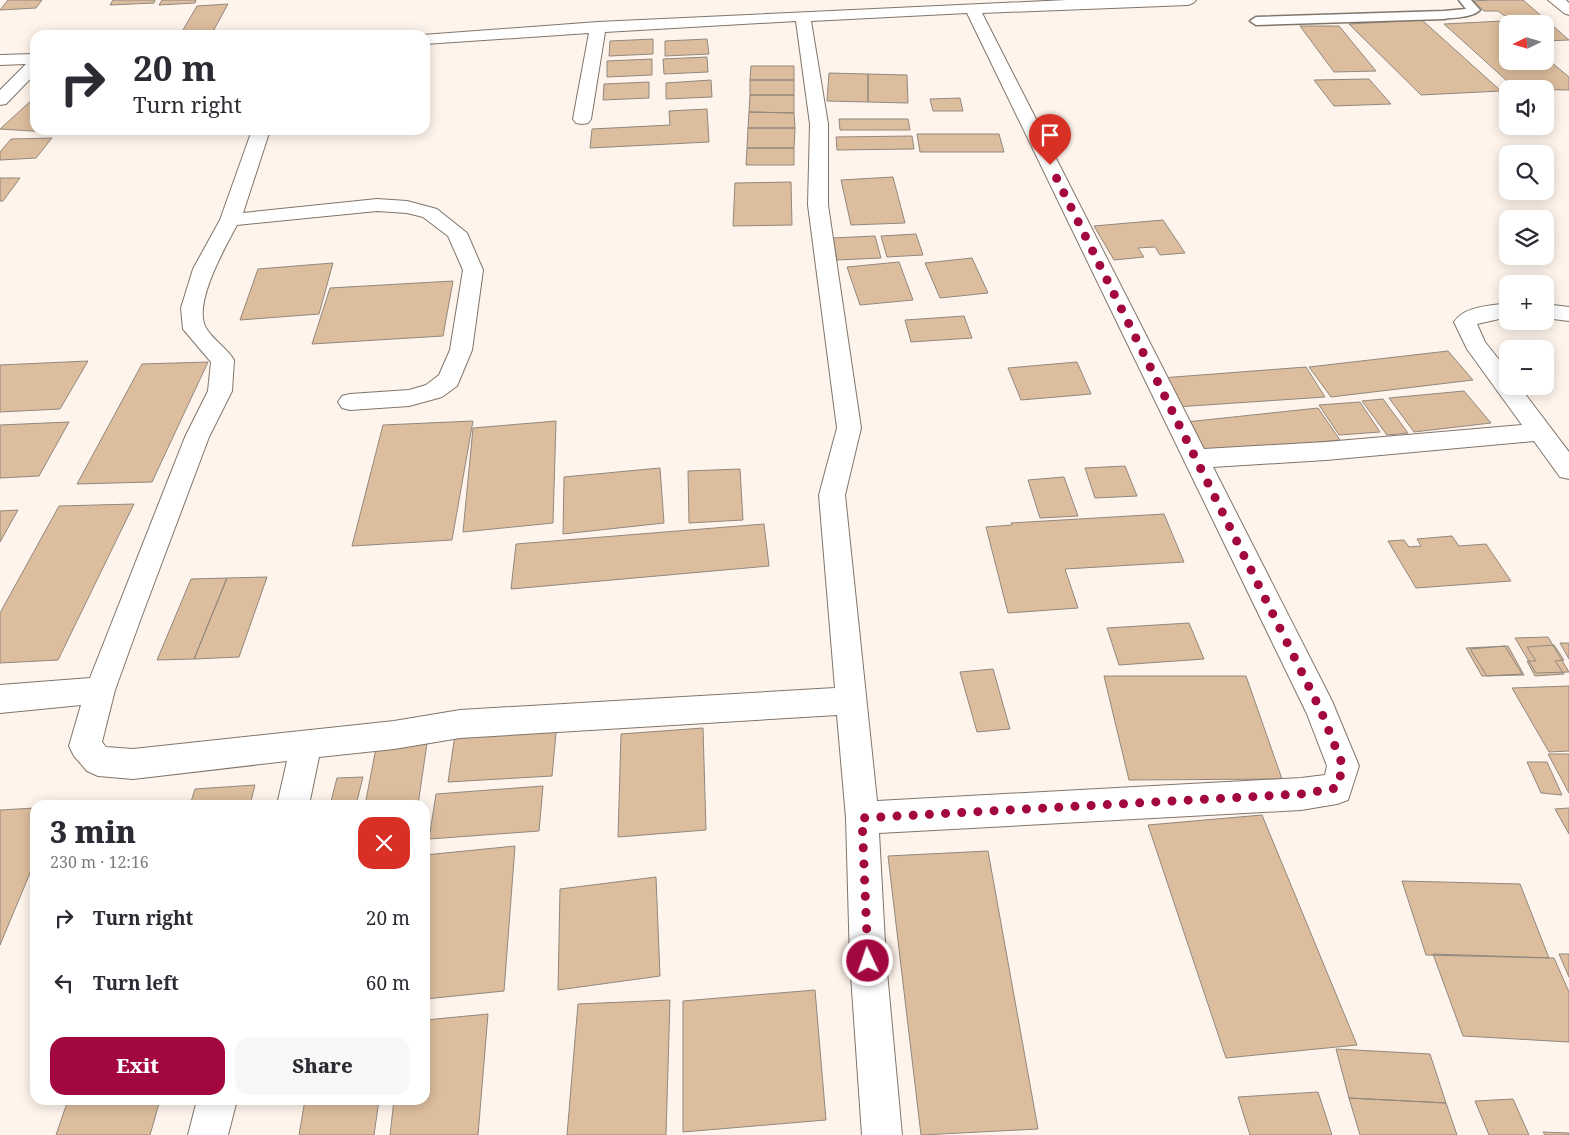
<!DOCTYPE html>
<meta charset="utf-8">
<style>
body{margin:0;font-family:"Noto Serif",serif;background:#f7f7f7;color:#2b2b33;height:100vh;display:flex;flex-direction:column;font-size:19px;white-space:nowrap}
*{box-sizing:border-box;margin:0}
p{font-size:16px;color:#7c7c81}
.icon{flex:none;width:28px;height:28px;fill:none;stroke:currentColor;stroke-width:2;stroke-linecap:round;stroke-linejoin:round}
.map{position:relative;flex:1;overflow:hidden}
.details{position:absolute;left:30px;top:800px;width:400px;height:305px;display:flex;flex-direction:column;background:#fff;border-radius:15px;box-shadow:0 2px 12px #0003}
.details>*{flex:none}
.guide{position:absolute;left:30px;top:30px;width:400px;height:105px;border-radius:15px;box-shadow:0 2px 12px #0003;background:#fff;color:#2b2b33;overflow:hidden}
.needle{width:32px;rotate:265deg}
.buttons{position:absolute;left:1499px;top:15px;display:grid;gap:10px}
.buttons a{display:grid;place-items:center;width:55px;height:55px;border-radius:10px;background:#fff;box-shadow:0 2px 12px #0003;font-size:25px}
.pin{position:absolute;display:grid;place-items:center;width:42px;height:42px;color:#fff;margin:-51px -21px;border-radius:50% 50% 50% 0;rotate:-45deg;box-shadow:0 0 5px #0007}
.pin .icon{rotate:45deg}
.me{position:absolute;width:55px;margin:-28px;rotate:357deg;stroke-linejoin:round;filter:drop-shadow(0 0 4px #0008)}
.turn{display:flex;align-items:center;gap:18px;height:105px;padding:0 20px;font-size:22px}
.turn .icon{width:65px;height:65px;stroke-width:2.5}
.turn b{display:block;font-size:35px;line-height:42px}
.round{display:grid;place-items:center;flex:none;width:52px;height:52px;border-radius:15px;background:#f7f7f7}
.summary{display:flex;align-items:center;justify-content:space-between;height:85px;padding:0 20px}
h1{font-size:30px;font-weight:800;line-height:38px}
.primary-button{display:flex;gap:10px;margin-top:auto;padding:10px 20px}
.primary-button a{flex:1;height:58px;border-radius:15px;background:#a30740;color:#fff;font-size:20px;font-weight:800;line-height:58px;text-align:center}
.primary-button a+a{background:#f7f7f7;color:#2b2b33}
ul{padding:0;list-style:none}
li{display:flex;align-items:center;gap:15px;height:65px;padding:0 20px}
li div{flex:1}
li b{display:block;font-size:19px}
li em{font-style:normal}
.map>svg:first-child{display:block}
.building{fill:#dcbd9d;stroke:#92887e}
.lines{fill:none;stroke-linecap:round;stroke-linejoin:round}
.lane-casing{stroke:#80756b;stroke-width:3}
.street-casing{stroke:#80756b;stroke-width:2}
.lane{fill:#fff;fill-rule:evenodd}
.street{fill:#fff;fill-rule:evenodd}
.route{stroke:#a30740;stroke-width:9;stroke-dasharray:0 16.2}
</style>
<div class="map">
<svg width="1569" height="1135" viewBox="0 0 1569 1135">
<rect width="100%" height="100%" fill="#fef4eb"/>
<path class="building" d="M 8,0 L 42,0 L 36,8 L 0,10 Z
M 113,0 L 155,0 L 154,3 L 110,5 Z
M 162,0 L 196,0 L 195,3 L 159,5 Z
M 1489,0 L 1523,0 L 1569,40 L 1545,41 L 1545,24 L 1525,24 L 1516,16 L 1505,16 L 1498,11 L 1484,11 L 1473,1 Z
M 228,4 L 211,35 L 180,35 L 197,6 Z
M 1422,20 L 1501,91 L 1421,95 L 1349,24 Z
M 1503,21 L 1508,25 L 1508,61 L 1545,61 L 1545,57 L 1569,77 L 1569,90 L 1516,89 L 1444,24 Z
M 1300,26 L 1339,26 L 1376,71 L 1334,72 Z
M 653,39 L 653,54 L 609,56 L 610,41 Z
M 707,39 L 709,54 L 665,56 L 665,41 Z
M 707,57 L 708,72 L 664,74 L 663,59 Z
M 652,59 L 652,75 L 607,77 L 607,61 Z
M 751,66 L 794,66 L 794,80 L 750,80 Z
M 829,73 L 868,74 L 868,102 L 827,101 Z
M 868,74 L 907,75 L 908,103 L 868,102 Z
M 1369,79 L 1391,104 L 1334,106 L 1314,80 Z
M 711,80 L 712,97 L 666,99 L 666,83 Z
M 750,80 L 794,80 L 794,95 L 750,95 Z
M 649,82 L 649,98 L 603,100 L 604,84 Z
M 750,95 L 794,95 L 794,113 L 749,112 Z
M 35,97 L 35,130 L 49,130 L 48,132 L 0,129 Z
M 960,98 L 963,111 L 933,111 L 930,99 Z
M 707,109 L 709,142 L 590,148 L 592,129 L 670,125 L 669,111 Z
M 749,112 L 794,113 L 795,128 L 748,128 Z
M 839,119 L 908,119 L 910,130 L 840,130 Z
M 748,128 L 795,128 L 794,148 L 747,148 Z
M 917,134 L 999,134 L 1004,152 L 920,152 Z
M 912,136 L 914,149 L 837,150 L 836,137 Z
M 52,138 L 36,158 L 0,160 L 0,152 L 11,139 Z
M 747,148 L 794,148 L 794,165 L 746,165 Z
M 893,177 L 905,223 L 851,225 L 841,180 Z
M 0,178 L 20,178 L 3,201 L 0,201 Z
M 791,182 L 792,225 L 733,226 L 735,183 Z
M 1163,220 L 1185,253 L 1160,255 L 1155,247 L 1138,248 L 1144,257 L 1114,260 L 1094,226 Z
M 916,234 L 923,255 L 887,257 L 881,236 Z
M 875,236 L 881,258 L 837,260 L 833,238 Z
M 972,258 L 988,293 L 940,298 L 925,263 Z
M 899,262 L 913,300 L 860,305 L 847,267 Z
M 333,263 L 319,314 L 240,320 L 258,269 Z
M 453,281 L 443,336 L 312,344 L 330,288 Z
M 964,316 L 972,338 L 911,342 L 905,320 Z
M 1448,351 L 1473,380 L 1331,397 L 1309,367 Z
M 88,361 L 60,409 L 0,412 L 0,365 Z
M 208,362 L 152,482 L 77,484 L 142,364 Z
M 1077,362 L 1091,394 L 1021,400 L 1008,368 Z
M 1306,367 L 1325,397 L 1176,407 L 1161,378 Z
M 1464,391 L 1491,423 L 1414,432 L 1389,398 Z
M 1383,399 L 1408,433 L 1387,435 L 1362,401 Z
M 1360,402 L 1380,432 L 1339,435 L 1319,405 Z
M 1318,408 L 1340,440 L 1204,454 L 1186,422 Z
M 473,421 L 452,540 L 352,546 L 383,425 Z
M 556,421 L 553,523 L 463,532 L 473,428 Z
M 69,422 L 39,476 L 0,478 L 0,425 Z
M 1125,466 L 1137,496 L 1095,498 L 1085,468 Z
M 660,468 L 664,523 L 563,534 L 564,477 Z
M 740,469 L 743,520 L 689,523 L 688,471 Z
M 1064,477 L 1078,516 L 1040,518 L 1028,480 Z
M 134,504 L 58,660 L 0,663 L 0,613 L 59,506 Z
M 18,510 L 0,542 L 0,511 Z
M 1164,514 L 1184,562 L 1065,569 L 1078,608 L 1008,613 L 986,527 L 1012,525 L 1011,523 Z
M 764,524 L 769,566 L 511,589 L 516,544 Z
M 1452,536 L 1459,546 L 1486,544 L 1511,581 L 1416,588 L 1388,541 L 1404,540 L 1409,547 L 1421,546 L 1417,539 Z
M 267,577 L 239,657 L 194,659 L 227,578 Z
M 227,578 L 194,659 L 157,660 L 191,579 Z
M 1189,623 L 1204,659 L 1119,665 L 1107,628 Z
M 1548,637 L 1569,672 L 1536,673 L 1515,638 Z
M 1560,643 L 1569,643 L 1569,659 Z
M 1554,645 L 1564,660 L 1555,661 L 1564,674 L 1535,676 L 1527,661 L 1536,661 L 1527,647 Z
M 1505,646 L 1522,674 L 1487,676 L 1470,649 Z
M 1508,646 L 1524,675 L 1482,676 L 1466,648 Z
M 993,669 L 1010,729 L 977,732 L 960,672 Z
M 1104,676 L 1246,676 L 1282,779 L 1129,780 Z
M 1569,686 L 1569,751 L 1549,752 L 1512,688 Z
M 557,722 L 552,776 L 448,782 L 456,728 Z
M 703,728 L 706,830 L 618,837 L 621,734 Z
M 427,743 L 418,805 L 365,805 L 376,748 Z
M 1548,754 L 1569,754 L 1569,793 Z
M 1527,762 L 1547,762 L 1562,795 L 1541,793 Z
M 363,777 L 356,805 L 330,805 L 337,778 Z
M 255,785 L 250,805 L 190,805 L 195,789 Z
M 543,786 L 539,831 L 429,839 L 436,794 Z
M 35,808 L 35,861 L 0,945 L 0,810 Z
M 1569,808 L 1569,834 L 1555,809 Z
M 1262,815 L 1357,1045 L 1226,1058 L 1148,825 Z
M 515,846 L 504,991 L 425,999 L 425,855 Z
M 988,851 L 1038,1129 L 921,1135 L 888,856 Z
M 656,877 L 660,976 L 558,990 L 560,889 Z
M 1402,881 L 1520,884 L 1549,958 L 1426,955 Z
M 1433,954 L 1554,958 L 1569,992 L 1569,1042 L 1463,1036 Z
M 1559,954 L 1569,954 L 1569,977 Z
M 815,990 L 826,1120 L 683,1132 L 683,1001 Z
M 670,1000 L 666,1135 L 567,1135 L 578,1004 Z
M 488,1014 L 478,1135 L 390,1135 L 394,1100 L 425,1100 L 425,1020 Z
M 1336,1049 L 1430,1054 L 1446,1103 L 1349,1098 Z
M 1318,1092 L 1332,1135 L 1250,1135 L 1238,1097 Z
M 1349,1098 L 1446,1103 L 1457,1135 L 1360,1135 Z
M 1513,1099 L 1529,1135 L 1489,1135 L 1475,1101 Z
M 68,1100 L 160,1100 L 150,1135 L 56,1135 Z
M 305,1100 L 379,1100 L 374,1135 L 299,1135 Z
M 1543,1132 L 1569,1133 L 1569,1135 L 1545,1135 Z"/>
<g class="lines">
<g class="lane-casing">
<path id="lane" d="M 1459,0 L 1471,0 L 1480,10 C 1472,18 1455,17 1444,19 L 1256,25 L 1250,21 L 1256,17 L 1444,11 L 1466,9 Z"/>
</g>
<g class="street-casing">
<path id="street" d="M 1067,0 L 1196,0 L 1193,3 L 1188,5 L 982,13 L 1204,449 L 1326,442 L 1522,425 L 1467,349 L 1454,322 C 1464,306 1490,306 1508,303 L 1508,317 L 1477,324 L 1485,342 L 1508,371 L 1508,386 L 1519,386 L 1569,452 L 1569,479 L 1560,477 L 1534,441 L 1326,460 L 1213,467 L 1332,701 L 1359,766 L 1348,800 L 1337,804 L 1301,810 L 879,833 L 886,961 L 902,1135 L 862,1135 L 850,961 L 846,818 L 837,715 L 460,738 L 394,749 L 319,757 L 309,805 L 277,805 L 287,761 L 133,779 L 98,776 L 87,771 L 74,756 L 69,746 L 81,705 L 0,713 L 0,685 L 90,678 L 185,437 L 208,391 L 211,362 L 183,329 L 181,308 L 193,269 L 220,220 L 252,130 L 270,130 L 243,213 L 377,199 L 407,201 L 437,209 L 467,233 L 483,270 L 472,350 L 457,386 L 442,397 L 409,406 L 350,410 L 342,408 L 338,402 L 342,396 L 350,394 L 409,390 L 426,385 L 439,375 L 450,350 L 463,270 L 448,236 L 423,217 L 407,213 L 377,211 L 237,225 C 226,246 192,304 206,328 C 213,340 227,348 234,360 L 232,391 L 209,437 L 141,618 L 115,690 L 102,742 L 106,747 L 133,749 L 394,721 L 460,710 L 835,688 L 819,495 L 837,428 L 808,205 L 810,124 L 796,21 L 605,32 L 591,119 L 588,123 L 582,124 L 576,123 L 573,119 L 589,33 L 425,44 L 425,35 L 422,35 L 598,22 ZM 967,13 L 1307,714 L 1327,766 L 1325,775 L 1301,778 L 877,801 L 845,495 L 861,428 L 828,205 L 828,124 L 811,21 Z
M 1548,0 L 1566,0 L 1569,3 L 1569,15 L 1564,13 Z
M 35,54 L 35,74 L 6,104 L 0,105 L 0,90 L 26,64 L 0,65 L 0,55 Z
M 1545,304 L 1569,307 L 1569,321 L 1545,318 Z
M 197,1100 L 237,1100 L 228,1135 L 188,1135 Z"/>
</g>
<use href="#lane" class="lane"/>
<use href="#street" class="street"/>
</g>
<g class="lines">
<path class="route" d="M 868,961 L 862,818 L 1301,794 L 1337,788 L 1343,766 L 1321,711 L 1050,165"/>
</g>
</svg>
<div class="buttons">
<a><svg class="needle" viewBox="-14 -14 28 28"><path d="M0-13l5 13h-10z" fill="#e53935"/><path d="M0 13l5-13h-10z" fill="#7c7c81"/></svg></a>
<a><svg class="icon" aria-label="sound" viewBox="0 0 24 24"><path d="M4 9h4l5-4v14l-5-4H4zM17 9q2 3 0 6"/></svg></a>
<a><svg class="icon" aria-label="search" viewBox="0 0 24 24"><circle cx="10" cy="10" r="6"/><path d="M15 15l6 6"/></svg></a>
<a><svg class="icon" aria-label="layers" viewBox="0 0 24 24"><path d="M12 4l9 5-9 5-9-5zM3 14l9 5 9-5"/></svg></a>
<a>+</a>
<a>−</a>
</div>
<div class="pin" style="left:1050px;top:165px;background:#d93025"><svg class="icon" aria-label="arrive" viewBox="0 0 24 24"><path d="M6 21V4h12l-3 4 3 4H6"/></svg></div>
<svg class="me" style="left:868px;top:961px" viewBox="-20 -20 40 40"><circle r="17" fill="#a30740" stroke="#fff" stroke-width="3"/><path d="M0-11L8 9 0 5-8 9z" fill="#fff"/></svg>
<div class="guide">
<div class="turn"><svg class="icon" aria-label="right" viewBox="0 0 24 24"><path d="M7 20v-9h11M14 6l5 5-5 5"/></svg><div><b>20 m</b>Turn right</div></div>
</div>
<section class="details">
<div class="summary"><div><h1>3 min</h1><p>230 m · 12:16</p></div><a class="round" style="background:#d93025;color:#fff"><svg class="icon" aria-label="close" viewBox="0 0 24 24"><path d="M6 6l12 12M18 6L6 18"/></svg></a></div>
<ul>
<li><svg class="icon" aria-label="right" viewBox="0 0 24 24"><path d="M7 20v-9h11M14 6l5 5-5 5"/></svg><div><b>Turn right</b></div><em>20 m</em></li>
<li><svg class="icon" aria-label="left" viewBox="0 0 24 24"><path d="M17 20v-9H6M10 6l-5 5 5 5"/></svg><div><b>Turn left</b></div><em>60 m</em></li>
</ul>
<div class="primary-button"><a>Exit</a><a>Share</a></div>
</section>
</div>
